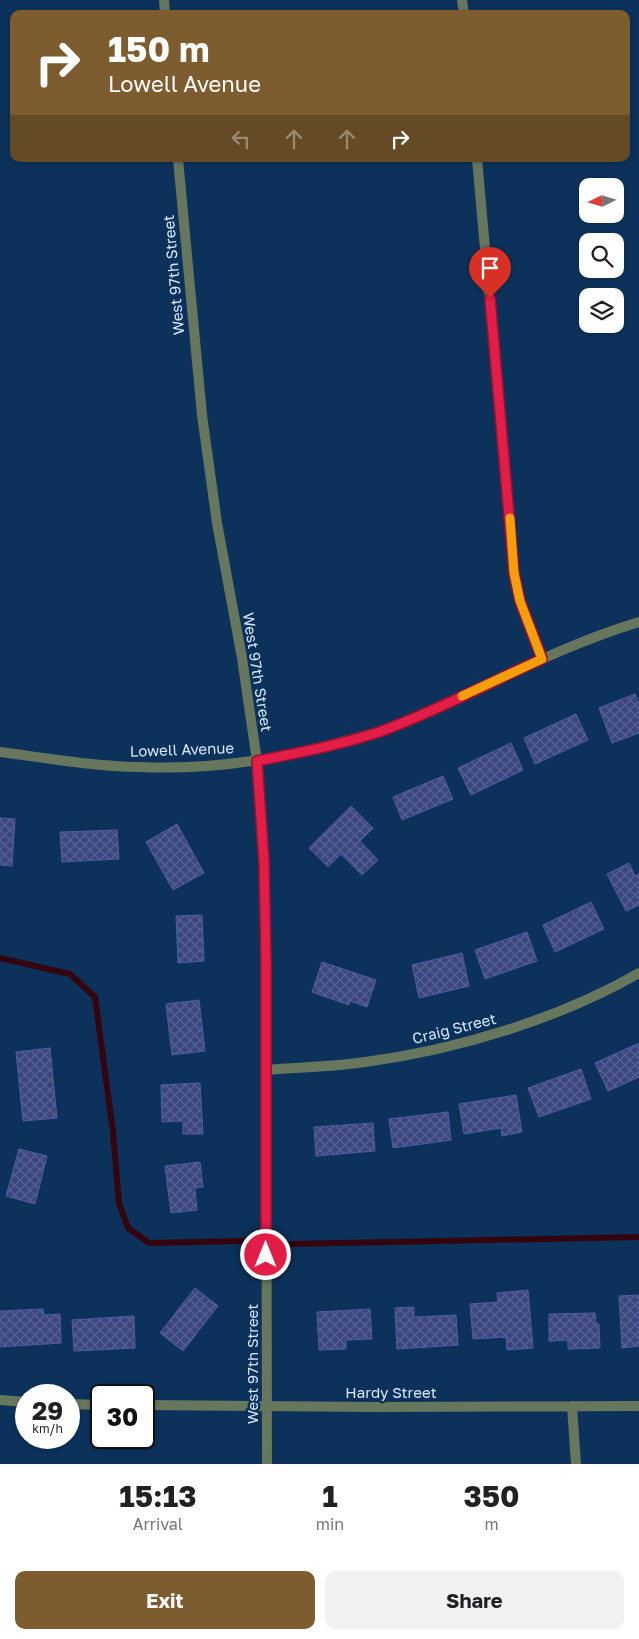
<!DOCTYPE html>
<style>
body{margin:0;font-family:"Golos Text",sans-serif;background:#f2f2f2;color:#202124;height:100vh;display:flex;flex-direction:column;font-size:19px;white-space:nowrap}
*{box-sizing:border-box;margin:0}
p{font-size:16px;color:#757577}
.icon{flex:none;width:28px;height:28px;fill:none;stroke:currentColor;stroke-width:2;stroke-linecap:round;stroke-linejoin:round}
.map{position:relative;height:1464px;overflow:hidden}
.panel{display:flex;flex-direction:column;background:#fff;flex:1}
.panel>*{flex:none}
.top-card{position:absolute;left:10px;top:10px;width:620px;height:152px;border-radius:10px;box-shadow:0 1px 4px #0004;background:#7d5d2f;color:#fff;overflow:hidden}
.needle{width:32px;rotate:265deg}
.buttons{position:absolute;left:579px;top:178px;display:grid;gap:10px}
.buttons a{display:grid;place-items:center;width:45px;height:45px;border-radius:10px;background:#fff;box-shadow:0 1px 4px #0004;font-size:25px}
.speed{position:absolute;left:15px;top:1384px;display:flex;gap:10px;font-size:25px;font-weight:700;text-align:center}
.speed>*{display:grid;place-content:center;width:65px;height:65px;border-radius:50%;background:#fff;box-shadow:0 1px 4px #0004;line-height:1}
.speed small{font-size:12px;font-weight:400}
.speed .limit{border:2px solid #111;border-radius:8px;background:#fff;color:#111}
.pin{position:absolute;display:grid;place-items:center;width:42px;height:42px;color:#fff;margin:-51px -21px;border-radius:50% 50% 50% 0;rotate:-45deg;box-shadow:0 0 5px #0007}
.pin .icon{rotate:45deg}
.me{position:absolute;width:55px;margin:-28px;rotate:0deg;stroke-linejoin:round;filter:drop-shadow(0 0 4px #0008)}
.turn{display:flex;align-items:center;gap:18px;height:105px;padding:0 15px;font-size:22px}
.turn .icon{width:65px;height:65px;stroke-width:2.5}
.turn b{display:block;font-size:35px;line-height:42px}
.lanes{display:flex;align-items:center;height:48px;padding:0 15px;background:#0003;justify-content:center;gap:25px;direction:ltr}
.lanes .off{opacity:.35}
.eta{display:flex;justify-content:space-evenly;align-items:center;height:85px;text-align:center}
.eta b{font-size:30px;font-weight:700;line-height:35px}
.primary-button{display:flex;gap:10px;margin-top:auto;padding:10px 15px}
.primary-button a{flex:1;height:58px;border-radius:10px;background:#7d5d2f;color:#fff;font-size:20px;font-weight:700;line-height:58px;text-align:center}
.primary-button a+a{background:#f2f2f2;color:#202124}
.map>svg:first-child{display:block}
.lines{fill:none;stroke-linecap:round;stroke-linejoin:round}
.stream{stroke:#34040f;stroke-width:6}
.building{fill:url(#building-cross-hatch);stroke:#505d9e}
.minor{stroke:#67775d;stroke-width:10}
.tertiary{stroke:#67775d;stroke-width:10}
.route-casing{stroke:#92132f;stroke-width:12}
.route{stroke:#e11d48;stroke-width:9}
.slow{stroke:#f59e0b;stroke-width:9}
.labels{text-anchor:middle;dominant-baseline:central;stroke-width:5;stroke-linejoin:round;paint-order:stroke}
.street-label{font-size:15px;fill:#d6e6f9;stroke:#0c325b}
</style>
<div class="map">
<svg width="639" height="1464" viewBox="0 0 639 1464">
<defs>
<pattern id="building-cross-hatch" width="8" height="8" patternUnits="userSpaceOnUse" patternTransform="scale(1.25)"><rect width="8" height="8" fill="#3b467e"/><path d="M0 0l8 8M0 8l8-8" fill="none" stroke="#576191"/></pattern>
</defs>
<rect width="100%" height="100%" fill="#0c325b"/>
<g class="lines">
<path class="stream" d="M 0,958 L 70,974 L 95,997 L 113,1132 L 119,1203 L 128,1228 L 149,1243 L 243,1241
M 292,1244 L 639,1237"/>
</g>
<path class="building" d="M 635,694 L 639,704 L 639,733 L 612,743 L 599,708 Z
M 576,714 L 588,740 L 535,764 L 524,738 Z
M 511,743 L 523,770 L 471,795 L 458,768 Z
M 443,776 L 453,799 L 402,820 L 393,797 Z
M 351,806 L 373,828 L 360,841 L 378,860 L 362,875 L 341,854 L 328,867 L 309,848 Z
M 0,818 L 15,819 L 12,866 L 0,865 Z
M 177,824 L 204,873 L 173,890 L 146,842 Z
M 117,830 L 119,859 L 62,862 L 60,832 Z
M 629,863 L 635,876 L 639,874 L 639,905 L 626,911 L 607,874 Z
M 591,902 L 604,929 L 555,952 L 543,925 Z
M 202,915 L 204,961 L 178,963 L 176,916 Z
M 527,932 L 537,961 L 485,979 L 475,950 Z
M 462,953 L 469,986 L 419,998 L 412,965 Z
M 322,962 L 376,980 L 367,1007 L 350,1001 L 349,1005 L 312,992 Z
M 199,1000 L 205,1051 L 172,1055 L 166,1004 Z
M 639,1043 L 639,1077 L 608,1091 L 595,1063 Z
M 50,1048 L 57,1118 L 23,1121 L 16,1052 Z
M 581,1069 L 591,1099 L 539,1117 L 528,1088 Z
M 200,1083 L 203,1134 L 183,1134 L 183,1121 L 162,1122 L 161,1085 Z
M 516,1095 L 522,1132 L 502,1136 L 501,1128 L 464,1134 L 459,1104 Z
M 448,1112 L 451,1140 L 393,1148 L 389,1119 Z
M 373,1123 L 375,1151 L 316,1156 L 314,1127 Z
M 19,1149 L 47,1156 L 35,1204 L 6,1196 Z
M 200,1162 L 203,1187 L 195,1188 L 197,1210 L 171,1213 L 165,1166 Z
M 195,1288 L 218,1306 L 183,1351 L 160,1333 Z
M 528,1290 L 533,1348 L 507,1350 L 506,1337 L 473,1339 L 470,1304 L 498,1302 L 497,1293 Z
M 639,1295 L 639,1346 L 622,1348 L 619,1296 Z
M 414,1307 L 414,1317 L 456,1315 L 458,1345 L 397,1349 L 395,1308 Z
M 43,1309 L 44,1315 L 60,1314 L 61,1343 L 0,1347 L 0,1311 Z
M 370,1309 L 372,1339 L 346,1340 L 346,1349 L 319,1350 L 317,1312 Z
M 595,1313 L 596,1324 L 599,1324 L 600,1348 L 568,1349 L 568,1340 L 549,1341 L 549,1314 Z
M 134,1316 L 135,1348 L 74,1351 L 72,1320 Z"/>
<g class="lines">
<path class="minor" d="M 164,0 L 165,14
M 462,0 L 464,14
M 178,159 L 202,415 L 217,523 L 242,658 L 257,761 L 264,861 L 266,962 L 267,1464
M 477,159 L 514,573 L 520,601 L 542,659
M 266,1070 C 299,1067 332,1067 365,1062 C 456,1050 559,1019 639,973
M 0,1400 L 26,1402
M 69,1404 L 101,1405
M 144,1405 L 376,1407 L 639,1406
M 572,1406 L 576,1464"/>
<path class="tertiary" d="M 0,752 C 46,758 92,766 139,767 C 207,770 276,760 341,742 C 354,738 368,735 381,731 C 468,698 549,649 639,622"/>
</g>
<g class="lines">
<g class="route-casing">
<path id="route" d="M 266,1255 L 266,962 L 264,861 L 257,761 C 298,753 339,745 379,732 C 435,712 488,683 542,659 L 520,601 L 514,573 L 490,298"/>
</g>
<use href="#route" class="route"/>
<path class="slow" d="M 462,696 L 542,659 L 520,601 L 514,573 L 510,518"/>
</g>
<g class="labels">
<g class="street-label">
<text transform="translate(173 275) rotate(-95)">West 97th Street</text>
<text transform="translate(258 672) rotate(81)">West 97th Street</text>
<text transform="translate(182 749) rotate(-2)">Lowell Avenue</text>
<text transform="translate(454 1028) rotate(-14)">Craig Street</text>
<text transform="translate(252 1364) rotate(-90)">West 97th Street</text>
<text x="391" y="1392">Hardy Street</text>
</g>
</g>
</svg>
<div class="buttons">
<a><svg class="needle" viewBox="-14 -14 28 28"><path d="M0-13l5 13h-10z" fill="#e53935"/><path d="M0 13l5-13h-10z" fill="#757577"/></svg></a>
<a><svg class="icon" aria-label="search" viewBox="0 0 24 24"><circle cx="10" cy="10" r="6"/><path d="M15 15l6 6"/></svg></a>
<a><svg class="icon" aria-label="layers" viewBox="0 0 24 24"><path d="M12 4l9 5-9 5-9-5zM3 14l9 5 9-5"/></svg></a>
</div>
<div class="speed"><div>29<small>km/h</small></div><div class="limit">30</div></div>
<div class="pin" style="left:490px;top:298px;background:#d93025"><svg class="icon" aria-label="arrive" viewBox="0 0 24 24"><path d="M6 21V4h12l-3 4 3 4H6"/></svg></div>
<svg class="me" style="left:266px;top:1255px" viewBox="-20 -20 40 40"><circle r="17" fill="#e11d48" stroke="#fff" stroke-width="3"/><path d="M0-11L8 9 0 5-8 9z" fill="#fff"/></svg>
<div class="top-card">
<div class="turn"><svg class="icon" aria-label="right" viewBox="0 0 24 24"><path d="M7 20v-9h11M14 6l5 5-5 5"/></svg><div><b>150 m</b>Lowell Avenue</div></div>
<div class="lanes"><svg class="icon off" aria-label="left" viewBox="0 0 24 24"><path d="M17 20v-9H6M10 6l-5 5 5 5"/></svg><svg class="icon off" aria-label="ahead" viewBox="0 0 24 24"><path d="M12 20V5M6 11l6-6 6 6"/></svg><svg class="icon off" aria-label="ahead" viewBox="0 0 24 24"><path d="M12 20V5M6 11l6-6 6 6"/></svg><svg class="icon" aria-label="right" viewBox="0 0 24 24"><path d="M7 20v-9h11M14 6l5 5-5 5"/></svg></div>
</div>
</div>
<section class="panel">
<div class="eta">
<div><b>15:13</b><p>Arrival</p></div>
<div><b>1</b><p>min</p></div>
<div><b>350</b><p>m</p></div>
</div>
<div class="primary-button"><a>Exit</a><a>Share</a></div>
</section>
